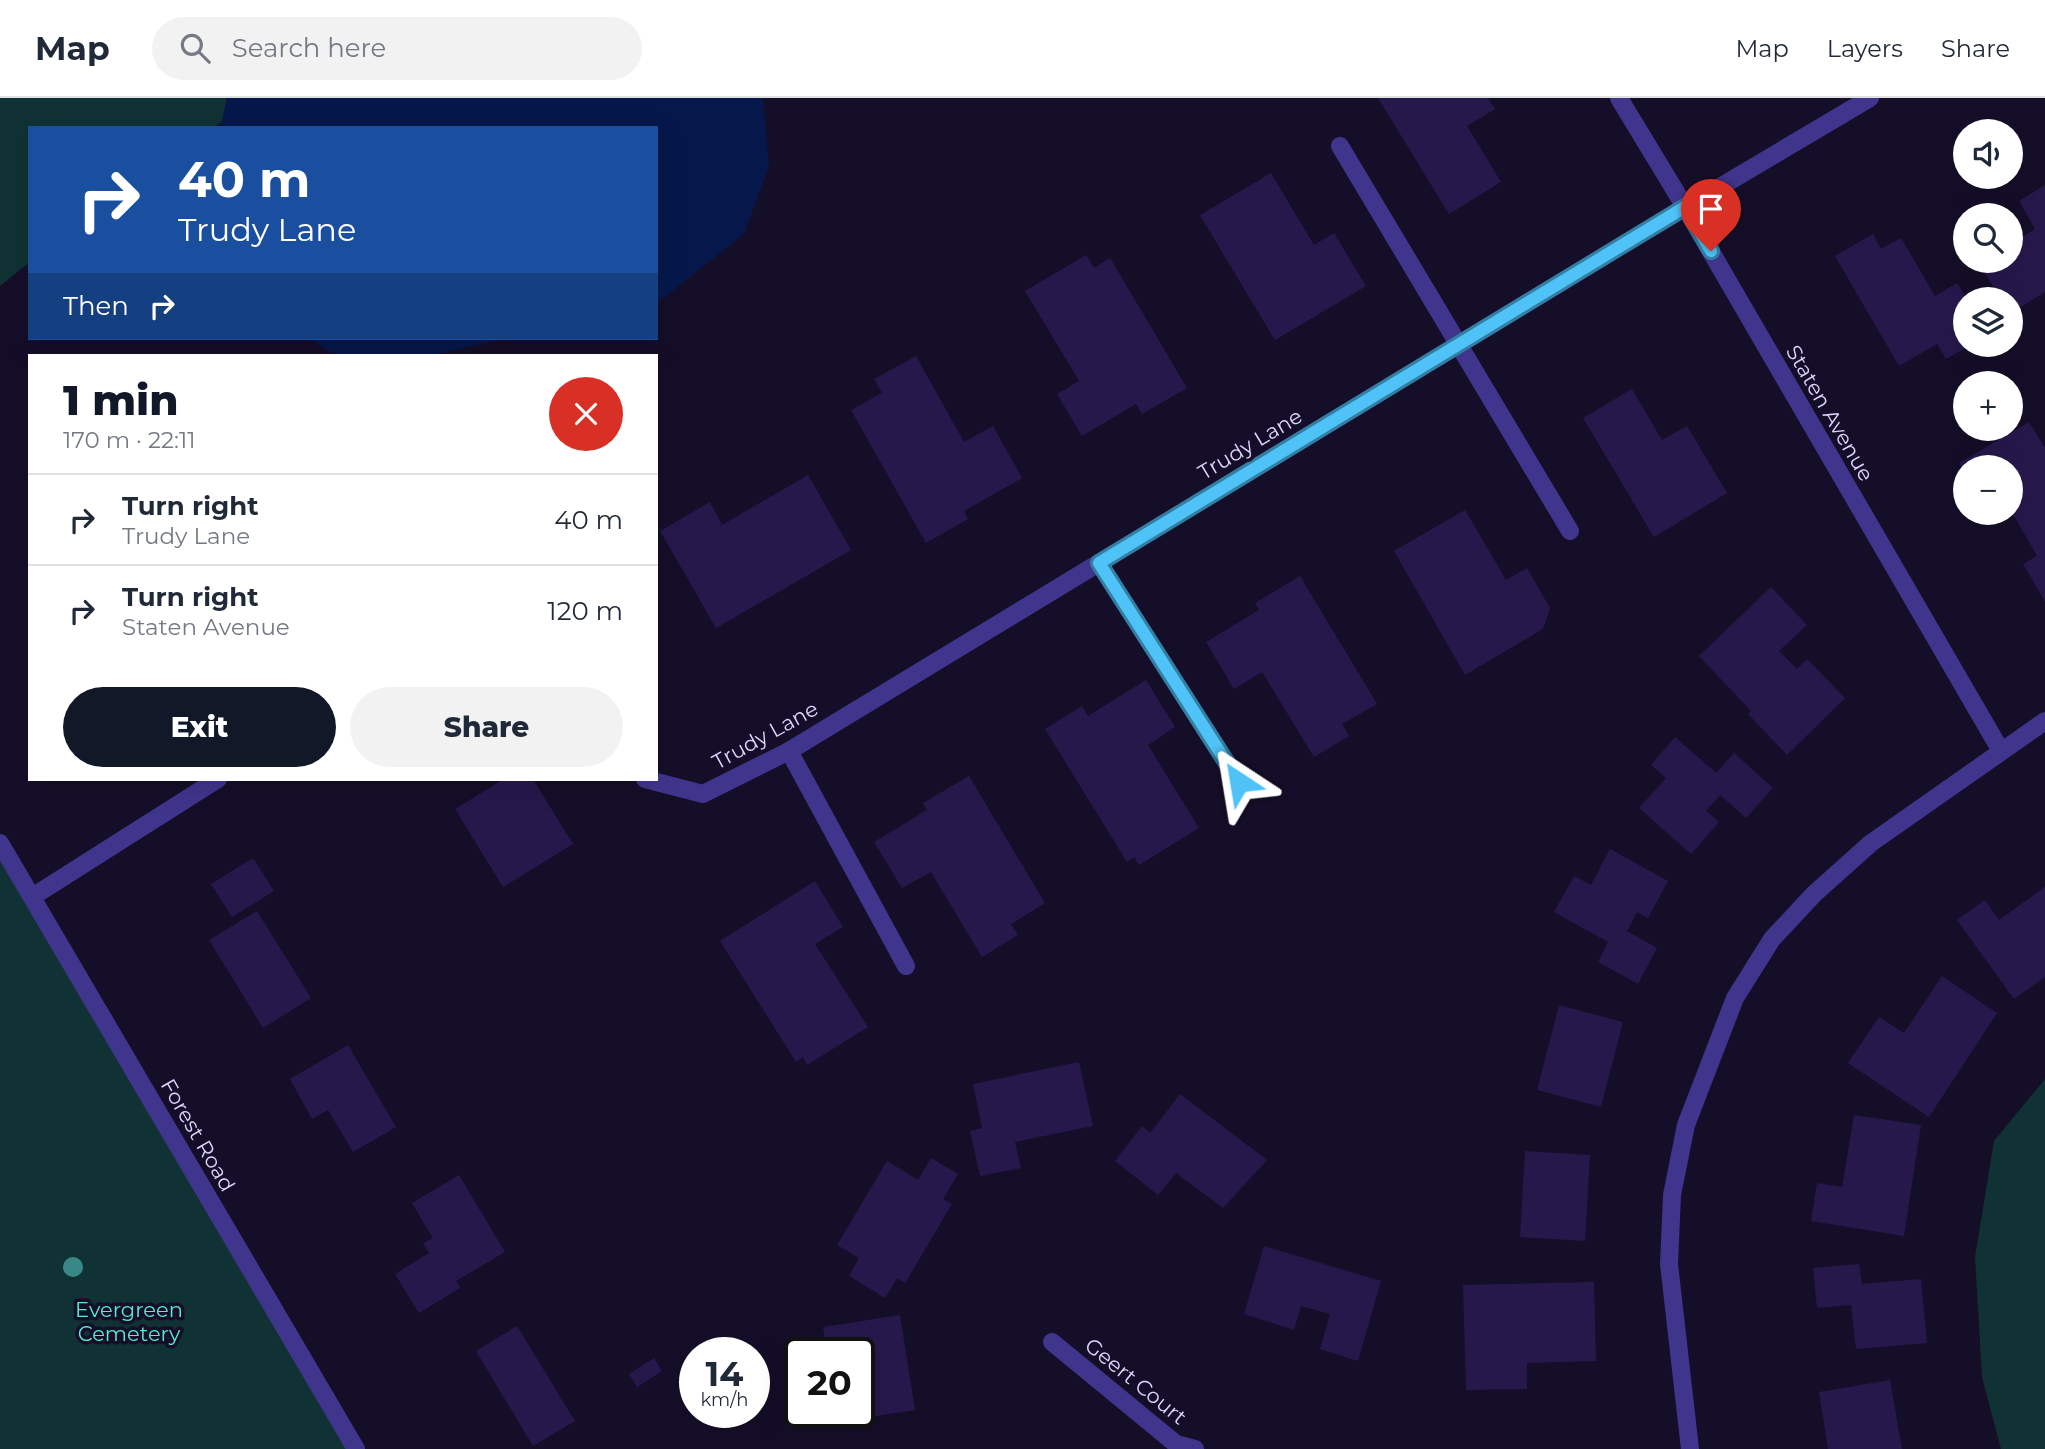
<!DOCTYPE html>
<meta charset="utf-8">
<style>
body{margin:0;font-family:Montserrat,sans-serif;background:#f2f2f3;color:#1f2937;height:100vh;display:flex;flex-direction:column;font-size:26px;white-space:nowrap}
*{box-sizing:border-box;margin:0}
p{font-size:23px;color:#747a83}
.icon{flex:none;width:38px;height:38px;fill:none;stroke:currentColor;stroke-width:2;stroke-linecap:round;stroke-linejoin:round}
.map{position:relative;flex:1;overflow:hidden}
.panel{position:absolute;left:28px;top:256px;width:630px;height:427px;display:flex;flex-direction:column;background:#fff;border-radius:0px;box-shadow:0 7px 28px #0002}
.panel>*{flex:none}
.top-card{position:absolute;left:28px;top:28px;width:630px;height:214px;border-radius:0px;box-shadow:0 7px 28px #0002;background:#1a4fa0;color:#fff;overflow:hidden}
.buttons{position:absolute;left:1953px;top:21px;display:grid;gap:14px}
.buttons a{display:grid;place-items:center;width:70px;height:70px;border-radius:50%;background:#fff;box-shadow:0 7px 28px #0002;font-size:35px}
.speed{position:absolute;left:679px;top:1239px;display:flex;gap:14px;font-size:35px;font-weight:700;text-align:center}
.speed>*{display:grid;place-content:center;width:91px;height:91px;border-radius:50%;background:#fff;box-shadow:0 7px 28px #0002;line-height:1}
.speed small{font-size:18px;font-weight:400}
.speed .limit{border:4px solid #111;border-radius:10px;background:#fff;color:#111}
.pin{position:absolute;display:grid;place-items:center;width:60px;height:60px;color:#fff;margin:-72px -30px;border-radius:50% 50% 50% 0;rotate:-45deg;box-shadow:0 0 7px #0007}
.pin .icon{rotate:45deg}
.me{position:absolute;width:77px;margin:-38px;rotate:327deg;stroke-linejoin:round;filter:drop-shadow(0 0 5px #0008)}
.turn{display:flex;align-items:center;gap:24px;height:147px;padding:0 35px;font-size:32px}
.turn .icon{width:91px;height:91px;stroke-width:2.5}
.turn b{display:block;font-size:49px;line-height:60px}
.then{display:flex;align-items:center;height:66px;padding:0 35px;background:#0003;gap:14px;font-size:26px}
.round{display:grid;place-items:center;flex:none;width:74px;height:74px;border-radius:37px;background:#f2f2f3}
.overview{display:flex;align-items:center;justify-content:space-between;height:119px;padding:0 35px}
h1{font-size:42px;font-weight:800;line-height:52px;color:#111827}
.primary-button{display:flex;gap:14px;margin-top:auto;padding:14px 35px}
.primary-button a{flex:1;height:80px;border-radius:42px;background:#111827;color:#fff;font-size:28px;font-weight:800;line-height:80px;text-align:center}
.primary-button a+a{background:#f2f2f3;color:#1f2937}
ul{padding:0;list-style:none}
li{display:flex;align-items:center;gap:21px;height:91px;padding:0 35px;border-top:2px solid #e0e1e3}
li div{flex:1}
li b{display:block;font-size:26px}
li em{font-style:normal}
header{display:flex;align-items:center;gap:42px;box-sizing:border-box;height:98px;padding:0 35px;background:#fff;border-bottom:2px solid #e0e1e3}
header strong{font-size:33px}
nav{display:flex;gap:38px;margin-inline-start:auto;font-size:24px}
.search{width:490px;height:63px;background:#f2f2f3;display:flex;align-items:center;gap:18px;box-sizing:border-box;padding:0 24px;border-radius:38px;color:#747a83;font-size:26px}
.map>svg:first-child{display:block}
.green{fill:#103234}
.water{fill:#06184b}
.building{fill:#27184c}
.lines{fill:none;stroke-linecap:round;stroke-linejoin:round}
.service{stroke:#40358c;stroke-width:18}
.minor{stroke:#40358c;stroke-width:18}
.tertiary{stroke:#40358c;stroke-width:18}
.tree{fill:#398786}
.route-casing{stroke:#337fa1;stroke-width:18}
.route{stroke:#4fc3f7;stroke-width:12}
.labels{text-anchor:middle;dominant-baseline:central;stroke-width:7;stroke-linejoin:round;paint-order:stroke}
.street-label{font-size:21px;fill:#dfd6ff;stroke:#150e29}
.park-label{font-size:21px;fill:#57ead3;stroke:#150e29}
</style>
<header>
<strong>Map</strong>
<div class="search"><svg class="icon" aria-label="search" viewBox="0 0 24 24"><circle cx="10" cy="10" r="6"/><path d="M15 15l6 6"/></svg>Search here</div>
<nav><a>Map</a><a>Layers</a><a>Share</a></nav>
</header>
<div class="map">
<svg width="2045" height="1351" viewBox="0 0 2045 1351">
<rect width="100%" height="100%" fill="#150e29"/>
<path class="green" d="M 0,0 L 227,0 L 222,24 L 213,30 L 30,30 L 30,164 L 0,188 Z
M 0,748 L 354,1351 L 0,1351 Z
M 2045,981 L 2045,1351 L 2001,1351 L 1982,1279 L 1975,1159 L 1994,1043 Z"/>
<path class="water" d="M 227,0 L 763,0 L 769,68 L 744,136 L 656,206 L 656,30 L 221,30 Z
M 308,240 L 507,240 L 434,257 L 335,257 Z"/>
<path class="building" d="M 1378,0 L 1488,0 L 1495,11 L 1467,28 L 1501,84 L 1449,116 Z
M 1271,75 L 1314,147 L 1334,135 L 1366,188 L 1275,242 L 1200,117 Z
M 2045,87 L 2045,194 L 2011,215 L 2011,201 L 2001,201 L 1977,163 L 2011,163 L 2011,128 L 2019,141 L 2035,131 L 2019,103 Z
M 1873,136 L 1881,151 L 1901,140 L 1935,198 L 1957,185 L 1967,201 L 1965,247 L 1971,247 L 1946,261 L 1937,246 L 1899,268 L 1835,158 Z
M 1086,157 L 1094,170 L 1110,160 L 1187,290 L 1142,316 L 1136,306 L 1082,338 L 1057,296 L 1079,283 L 1025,193 Z
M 916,258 L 964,344 L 993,328 L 1022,380 L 964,413 L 968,421 L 926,445 L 851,312 L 882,295 L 874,281 Z
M 1632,291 L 1662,342 L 1687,328 L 1727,395 L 1654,439 L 1583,320 Z
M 2029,324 L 2045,350 L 2045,504 L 2023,466 L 2037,458 L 2011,413 L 2011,369 L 1965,369 L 1965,376 L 1959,365 Z
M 808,377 L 851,452 L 716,530 L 660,433 L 710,404 L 722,427 Z
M 1465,412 L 1506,482 L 1527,470 L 1550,510 L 1543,531 L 1465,577 L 1394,453 Z
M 1300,478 L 1377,606 L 1342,626 L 1349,638 L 1314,659 L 1262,574 L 1234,591 L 1206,544 L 1259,512 L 1255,505 Z
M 1771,489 L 1807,527 L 1779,553 L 1797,571 L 1807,561 L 1845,600 L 1787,657 L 1748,616 L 1751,613 L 1699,558 Z
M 1146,582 L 1175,629 L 1148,647 L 1199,730 L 1139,767 L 1134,759 L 1127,764 L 1045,631 L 1082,608 L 1088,618 Z
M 1675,639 L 1716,675 L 1734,655 L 1773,690 L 1746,720 L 1720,697 L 1706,713 L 1719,724 L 1691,756 L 1639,710 L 1666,680 L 1651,667 Z
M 969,678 L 1045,805 L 1011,826 L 1018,837 L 982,859 L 931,774 L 902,790 L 874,744 L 927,712 L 923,705 Z
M 504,681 L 533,681 L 573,746 L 503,789 L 455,711 Z
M 1610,751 L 1668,783 L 1648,820 L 1637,814 L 1627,833 L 1657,850 L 1638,886 L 1598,864 L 1608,844 L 1554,814 L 1574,778 L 1591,787 Z
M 253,760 L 274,793 L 232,819 L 211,786 Z
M 815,783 L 843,829 L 815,846 L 868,929 L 807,967 L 803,959 L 796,964 L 720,843 Z
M 2045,789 L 2045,879 L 2014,901 L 1957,822 L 1985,802 L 1999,822 Z
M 257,813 L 311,900 L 263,930 L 209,842 Z
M 1942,878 L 1997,915 L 1929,1019 L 1848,965 L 1879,919 L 1904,935 Z
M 1559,907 L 1623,924 L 1601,1009 L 1537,992 Z
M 348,947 L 396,1029 L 353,1054 L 328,1012 L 312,1021 L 290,981 Z
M 1079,964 L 1093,1028 L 1015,1044 L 1021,1070 L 980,1078 L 970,1033 L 982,1030 L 973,986 Z
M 1180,996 L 1267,1062 L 1223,1110 L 1176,1075 L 1158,1097 L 1115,1063 L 1142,1028 L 1150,1035 Z
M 1854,1017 L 1921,1027 L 1904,1138 L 1811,1123 L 1817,1085 L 1842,1089 Z
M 1525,1053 L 1590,1057 L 1585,1143 L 1520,1139 Z
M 931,1060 L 958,1076 L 943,1101 L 952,1106 L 905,1185 L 897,1180 L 885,1200 L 849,1178 L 859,1160 L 837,1147 L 887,1063 L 918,1082 Z
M 459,1077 L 505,1154 L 456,1183 L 460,1190 L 419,1215 L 395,1176 L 429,1155 L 423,1145 L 433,1140 L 412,1105 Z
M 1264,1148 L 1381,1183 L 1358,1263 L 1320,1251 L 1330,1216 L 1301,1208 L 1294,1232 L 1244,1216 Z
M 1859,1166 L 1862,1186 L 1921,1181 L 1927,1245 L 1856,1251 L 1851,1207 L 1817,1210 L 1813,1170 Z
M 1594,1184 L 1596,1263 L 1527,1265 L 1527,1291 L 1466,1292 L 1463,1187 Z
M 900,1217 L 915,1312 L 838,1324 L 837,1314 L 859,1314 L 859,1255 L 827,1255 L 823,1229 Z
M 517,1228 L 575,1323 L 533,1348 L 476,1253 Z
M 654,1260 L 662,1273 L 637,1289 L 629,1276 Z
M 1890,1282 L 1902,1351 L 1828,1351 L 1819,1294 Z"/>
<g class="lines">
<path class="service" d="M 1340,48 L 1570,433
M 1099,465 L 1239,684
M 789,653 L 906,868"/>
<path class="minor" d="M 1619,0 L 1685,109 L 2001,653
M 645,681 L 703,696 L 789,653 L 1639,137 L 1870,0
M 32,799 L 218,681
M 1052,1244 L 1176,1346 L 1195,1351
M 1690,1351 L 1669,1166 L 1672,1097 L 1686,1027 L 1735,900 L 1772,841 L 1814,796 L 1871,745 L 2045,623"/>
<path class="tertiary" d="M 0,745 L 356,1351"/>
</g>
<circle class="tree" cx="73" cy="1169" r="10"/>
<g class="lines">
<g class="route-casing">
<path id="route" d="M 1239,684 L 1099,465 L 1685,109 L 1711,153"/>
</g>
<use href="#route" class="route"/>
</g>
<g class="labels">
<g class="street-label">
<text transform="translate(1830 315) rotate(60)">Staten Avenue</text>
<text transform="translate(1250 346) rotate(-31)">Trudy Lane</text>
<text transform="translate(765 637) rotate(-29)">Trudy Lane</text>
<text transform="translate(198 1037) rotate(60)">Forest Road</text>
<text transform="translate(1136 1283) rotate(39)">Geert Court</text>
</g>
<g class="park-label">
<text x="129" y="1211">Evergreen<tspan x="129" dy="24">Cemetery</tspan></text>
</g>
</g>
</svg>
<div class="buttons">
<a><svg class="icon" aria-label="sound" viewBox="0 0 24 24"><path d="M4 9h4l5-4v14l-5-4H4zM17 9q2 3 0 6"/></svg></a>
<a><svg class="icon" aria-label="search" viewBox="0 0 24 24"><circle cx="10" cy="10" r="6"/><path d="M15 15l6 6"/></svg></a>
<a><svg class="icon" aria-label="layers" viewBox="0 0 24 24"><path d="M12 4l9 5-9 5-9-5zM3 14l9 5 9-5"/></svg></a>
<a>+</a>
<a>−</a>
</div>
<div class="speed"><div>14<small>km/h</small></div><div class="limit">20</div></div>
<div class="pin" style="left:1711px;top:153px;background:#d93025"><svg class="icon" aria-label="arrive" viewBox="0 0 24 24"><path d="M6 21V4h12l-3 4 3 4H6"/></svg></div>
<svg class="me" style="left:1239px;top:684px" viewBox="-20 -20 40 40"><path d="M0-17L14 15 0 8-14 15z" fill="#4fc3f7" stroke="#fff" stroke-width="4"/></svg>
<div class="top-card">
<div class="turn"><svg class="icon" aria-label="right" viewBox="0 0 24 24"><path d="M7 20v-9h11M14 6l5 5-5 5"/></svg><div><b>40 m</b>Trudy Lane</div></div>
<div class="then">Then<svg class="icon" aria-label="right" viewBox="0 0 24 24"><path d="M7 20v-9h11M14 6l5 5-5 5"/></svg></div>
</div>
<section class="panel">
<div class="overview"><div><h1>1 min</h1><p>170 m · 22:11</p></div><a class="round" style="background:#d93025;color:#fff"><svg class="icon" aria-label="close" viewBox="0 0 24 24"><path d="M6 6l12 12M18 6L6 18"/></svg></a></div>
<ul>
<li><svg class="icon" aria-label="right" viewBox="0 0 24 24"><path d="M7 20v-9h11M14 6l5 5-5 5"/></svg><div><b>Turn right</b><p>Trudy Lane</p></div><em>40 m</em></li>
<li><svg class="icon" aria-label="right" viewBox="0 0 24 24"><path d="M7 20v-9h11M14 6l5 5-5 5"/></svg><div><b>Turn right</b><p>Staten Avenue</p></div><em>120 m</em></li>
</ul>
<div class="primary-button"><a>Exit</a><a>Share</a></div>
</section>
</div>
